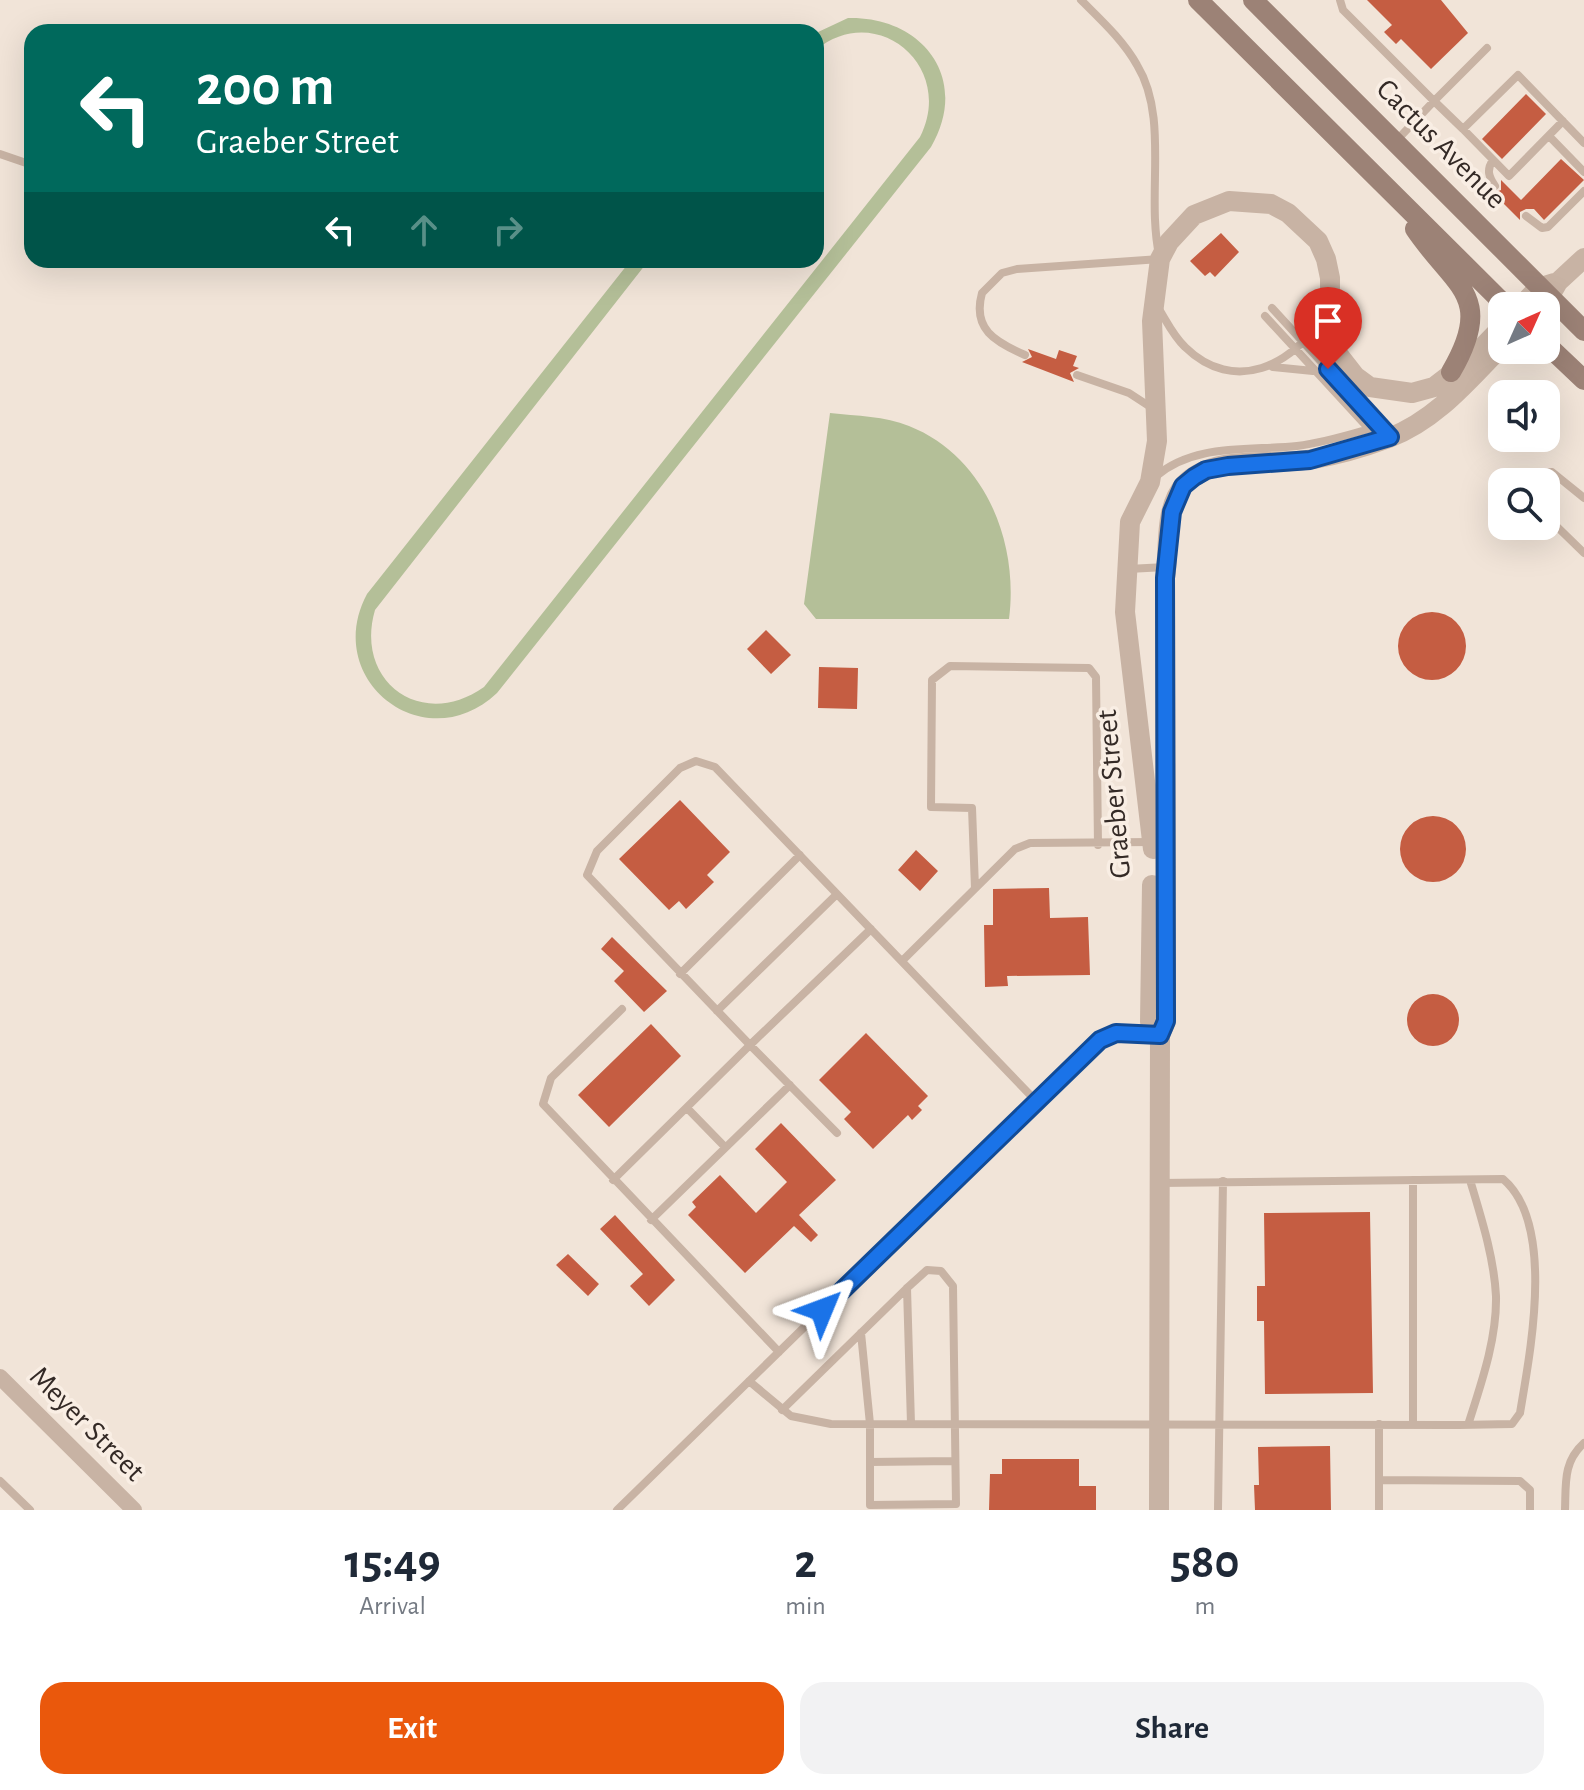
<!DOCTYPE html>
<style>
body{margin:0;font-family:"Alegreya Sans",sans-serif;background:#f2f2f3;color:#1f2937;height:100vh;display:flex;flex-direction:column;font-size:30px;white-space:nowrap}
*{box-sizing:border-box;margin:0}
p{font-size:26px;color:#747a83}
.icon{flex:none;width:44px;height:44px;fill:none;stroke:currentColor;stroke-width:2;stroke-linecap:round;stroke-linejoin:round}
.map{position:relative;height:1510px;overflow:hidden}
.panel{display:flex;flex-direction:column;background:#fff;flex:1}
.panel>*{flex:none}
.top-card{position:absolute;left:24px;top:24px;width:800px;height:244px;border-radius:24px;box-shadow:0 8px 32px #0002;background:#00695c;color:#fff;overflow:hidden}
.needle{width:52px;rotate:45deg}
.buttons{position:absolute;left:1488px;top:292px;display:grid;gap:16px}
.buttons a{display:grid;place-items:center;width:72px;height:72px;border-radius:16px;background:#fff;box-shadow:0 8px 32px #0002;font-size:40px}
.pin{position:absolute;display:grid;place-items:center;width:68px;height:68px;color:#fff;margin:-82px -34px;border-radius:50% 50% 50% 0;rotate:-45deg;box-shadow:0 0 8px #0007}
.pin .icon{rotate:45deg}
.me{position:absolute;width:88px;margin:-44px;rotate:46deg;stroke-linejoin:round;filter:drop-shadow(0 0 6px #0008)}
.turn{display:flex;align-items:center;gap:28px;height:168px;padding:0 40px;font-size:36px}
.turn .icon{width:104px;height:104px;stroke-width:2.5}
.turn b{display:block;font-size:56px;line-height:68px}
.lanes{display:flex;align-items:center;height:76px;padding:0 40px;background:#0003;justify-content:center;gap:40px;direction:ltr}
.lanes .off{opacity:.35}
.eta{display:flex;justify-content:space-evenly;align-items:center;height:136px;text-align:center}
.eta b{font-size:48px;font-weight:700;line-height:56px}
.cta{display:flex;gap:16px;margin-top:auto;padding:16px 40px}
.cta a{flex:1;height:92px;border-radius:24px;background:#ea580c;color:#fff;font-size:32px;font-weight:700;line-height:92px;text-align:center}
.cta a+a{background:#f2f2f3;color:#1f2937}
.map>svg:first-child{display:block}
.green{fill:#b4bf98}
.building{fill:#c55d42}
.lines{fill:none;stroke-linecap:round;stroke-linejoin:round}
.service{stroke:#c8b3a4;stroke-width:8}
.minor{stroke:#c8b3a4;stroke-width:16}
.tertiary{stroke:#c8b3a4;stroke-width:20}
.secondary{stroke:#9c8276;stroke-width:20}
.route-casing{stroke:#114b97;stroke-width:20}
.route{stroke:#1a73e8;stroke-width:14}
.labels{text-anchor:middle;dominant-baseline:central;stroke-width:7;stroke-linejoin:round;paint-order:stroke}
.street-label{font-size:30px;fill:#342a26;stroke:#f9eee4}
</style>
<div class="map">
<svg width="1584" height="1510" viewBox="0 0 1584 1510">
<rect width="100%" height="100%" fill="#f1e4d8"/>
<path class="green" d="M 848,18 C 922,16 971,78 931,147 L 497,693 C 425,761 321,680 367,594 L 631,260 L 649,260 L 375,610 C 354,682 422,731 484,687 L 920,137 C 956,66 876,0 816,50 L 816,33 Z
M 830,413 C 857,416 885,416 909,426 C 985,456 1019,542 1009,619 L 816,619 L 804,604 Z"/>
<path class="building" d="M 1367,0 L 1441,0 L 1468,33 L 1431,69 L 1401,39 L 1396,44 L 1384,32 L 1392,25 Z
M 1526,94 L 1546,114 L 1502,159 L 1482,139 Z
M 1561,159 L 1584,180 L 1544,220 L 1534,209 L 1526,209 L 1520,212 L 1520,220 L 1493,193 L 1501,190 L 1501,180 L 1521,200 Z
M 1221,233 L 1239,252 L 1215,277 L 1210,272 L 1205,276 L 1190,261 Z
M 1028,349 L 1056,359 L 1059,350 L 1077,356 L 1073,366 L 1079,368 L 1070,373 L 1074,382 L 1022,362 L 1032,357 Z
M1398 646a34 34 0 1 1 68 0a34 34 0 1 1-68 0Z
M 766,630 L 791,655 L 771,674 L 747,649 Z
M 819,667 L 858,668 L 857,709 L 818,708 Z
M 680,800 L 730,852 L 707,875 L 714,882 L 686,909 L 679,901 L 669,910 L 619,859 Z
M1400 849a33 33 0 1 1 66 0a33 33 0 1 1-66 0Z
M 916,850 L 938,871 L 920,891 L 898,870 Z
M 1049,888 L 1050,918 L 1088,917 L 1090,975 L 1007,976 L 1008,986 L 985,987 L 984,925 L 993,925 L 993,889 Z
M 612,937 L 667,991 L 644,1012 L 614,981 L 624,971 L 601,949 Z
M1407 1020a26 26 0 1 1 52 0a26 26 0 1 1-52 0Z
M 651,1024 L 681,1056 L 609,1127 L 578,1095 Z
M 866,1033 L 928,1096 L 918,1106 L 922,1110 L 912,1120 L 908,1115 L 873,1149 L 844,1119 L 851,1112 L 819,1080 Z
M 781,1123 L 836,1180 L 799,1215 L 818,1235 L 811,1242 L 794,1226 L 745,1273 L 688,1215 L 696,1207 L 692,1202 L 720,1175 L 756,1213 L 787,1182 L 755,1149 Z
M 1370,1212 L 1373,1393 L 1265,1394 L 1264,1321 L 1257,1321 L 1257,1286 L 1265,1286 L 1264,1213 Z
M 615,1215 L 675,1280 L 649,1306 L 630,1286 L 643,1274 L 600,1229 Z
M 568,1254 L 599,1284 L 588,1296 L 556,1265 Z
M 1330,1446 L 1331,1510 L 1255,1510 L 1254,1485 L 1259,1485 L 1258,1447 Z
M 1002,1459 L 1079,1459 L 1079,1486 L 1096,1486 L 1096,1510 L 989,1510 L 990,1474 L 1002,1474 Z"/>
<g class="lines">
<path class="service" d="M 1340,0 L 1343,10 L 1434,101 L 1397,140
M 1563,121 L 1509,176 L 1463,129 L 1518,75 L 1584,143
M 1463,129 L 1434,101 L 1487,48
M 1549,136 L 1584,172
M 0,154 L 32,165
M 1493,160 C 1486,170 1489,177 1495,186
M 1526,216 L 1542,228 L 1548,227 L 1584,191
M 1157,306 C 1166,320 1173,336 1185,347 C 1234,395 1294,366 1324,314
M 1272,308 L 1390,437
M 1265,316 L 1370,430
M 1025,355 C 995,342 972,329 982,293 L 1002,273 L 1017,269 L 1160,259 C 1145,197 1170,119 1137,65 C 1123,40 1101,20 1081,0
M 1273,367 L 1313,371
M 1077,375 L 1129,393 L 1152,408
M 1155,477 C 1194,443 1249,451 1297,446 C 1322,443 1345,436 1369,429
M 1532,482 L 1543,473 L 1552,472 L 1584,498
M 1546,516 L 1584,553
M 1128,569 L 1166,567
M 975,888 L 972,808 L 931,807 L 932,680 L 950,666 L 1089,668 L 1096,677 L 1098,845
M 902,961 L 1015,849 L 1030,843 L 1152,842
M 680,974 L 800,855
M 622,1009 L 551,1078 L 543,1104 L 779,1352
M 717,1011 L 837,894
M 687,1108 L 725,1147
M 837,1133 L 750,1045 L 871,929
M 613,1180 L 750,1045 L 587,875 L 597,851 L 680,768 L 696,761 L 715,767 L 1036,1101
M 1413,1180 L 1413,1425
M 651,1220 L 790,1085
M 907,1288 L 911,1424
M 749,1381 L 791,1416 L 831,1424 L 1459,1425 L 1512,1424 L 1520,1413 C 1530,1353 1556,1224 1503,1179 L 1160,1183
M 782,1410 L 907,1288 L 927,1270 L 941,1271 L 953,1286 L 956,1504 L 870,1505 L 870,1424 L 861,1333
M 1468,1425 C 1481,1384 1497,1339 1496,1296 C 1494,1257 1481,1217 1470,1180
M 870,1462 L 955,1461
M 1379,1480 L 1520,1481 L 1530,1490 L 1530,1510
M 0,1481 L 30,1510
M 617,1510 L 1082,1056 L 1116,1033 L 1155,1035
M 1218,1510 L 1223,1181
M 1379,1510 L 1379,1424
M 1565,1510 C 1566,1483 1563,1462 1584,1443"/>
<path class="minor" d="M 0,1377 L 134,1510"/>
<path class="tertiary" d="M 1521,306 L 1538,288 L 1554,283
M 1544,306 L 1558,282 L 1584,258
M 1153,849 L 1125,612 L 1130,522 L 1150,482 L 1157,441 L 1152,321 L 1160,259 L 1169,242 L 1194,215 L 1229,201 L 1271,204 L 1288,213 L 1318,241 L 1326,259 L 1330,278 L 1330,344 L 1355,376 L 1370,387 L 1412,393 L 1434,387 L 1473,357 L 1502,327
M 1152,885 L 1150,1022 L 1160,1035
M 1159,1510 L 1160,1035 L 1166,1021 L 1165,578 C 1170,549 1163,508 1185,484 C 1214,453 1275,466 1313,459 C 1339,455 1365,447 1389,438 C 1436,420 1468,381 1502,346"/>
<path class="secondary" d="M 1198,0 L 1506,306
M 1253,0 L 1584,331
M 1415,229 C 1454,287 1496,295 1451,372
M 1546,344 L 1584,380"/>
</g>
<g class="lines">
<g class="route-casing">
<path id="route" d="M 822,1310 L 1100,1040 L 1116,1033 L 1160,1035 L 1166,1021 L 1165,578 L 1172,512 L 1183,486 L 1194,477 L 1206,470 L 1228,466 L 1310,460 L 1390,437 L 1328,369"/>
</g>
<use href="#route" class="route"/>
</g>
<g class="labels">
<g class="street-label">
<text transform="translate(1441 144) rotate(45)">Cactus Avenue</text>
<text transform="translate(1114 794) rotate(-95)">Graeber Street</text>
<text transform="translate(87 1424) rotate(45)">Meyer Street</text>
</g>
</g>
</svg>
<div class="buttons">
<a><svg class="needle" viewBox="-14 -14 28 28"><path d="M0-13l5 13h-10z" fill="#e53935"/><path d="M0 13l5-13h-10z" fill="#747a83"/></svg></a>
<a><svg class="icon" aria-label="sound" viewBox="0 0 24 24"><path d="M4 9h4l5-4v14l-5-4H4zM17 9q2 3 0 6"/></svg></a>
<a><svg class="icon" aria-label="search" viewBox="0 0 24 24"><circle cx="10" cy="10" r="6"/><path d="M15 15l6 6"/></svg></a>
</div>
<div class="pin" style="left:1328px;top:369px;background:#d93025"><svg class="icon" aria-label="arrive" viewBox="0 0 24 24"><path d="M6 21V4h12l-3 4 3 4H6"/></svg></div>
<svg class="me" style="left:822px;top:1310px" viewBox="-20 -20 40 40"><path d="M0-17L14 15 0 8-14 15z" fill="#1a73e8" stroke="#fff" stroke-width="4"/></svg>
<div class="top-card">
<div class="turn"><svg class="icon" aria-label="left" viewBox="0 0 24 24"><path d="M17 20v-9H6M10 6l-5 5 5 5"/></svg><div><b>200 m</b>Graeber Street</div></div>
<div class="lanes"><svg class="icon" aria-label="left" viewBox="0 0 24 24"><path d="M17 20v-9H6M10 6l-5 5 5 5"/></svg><svg class="icon off" aria-label="ahead" viewBox="0 0 24 24"><path d="M12 20V5M6 11l6-6 6 6"/></svg><svg class="icon off" aria-label="right" viewBox="0 0 24 24"><path d="M7 20v-9h11M14 6l5 5-5 5"/></svg></div>
</div>
</div>
<section class="panel">
<div class="eta">
<div><b>15:49</b><p>Arrival</p></div>
<div><b>2</b><p>min</p></div>
<div><b>580</b><p>m</p></div>
</div>
<div class="cta"><a>Exit</a><a>Share</a></div>
</section>
